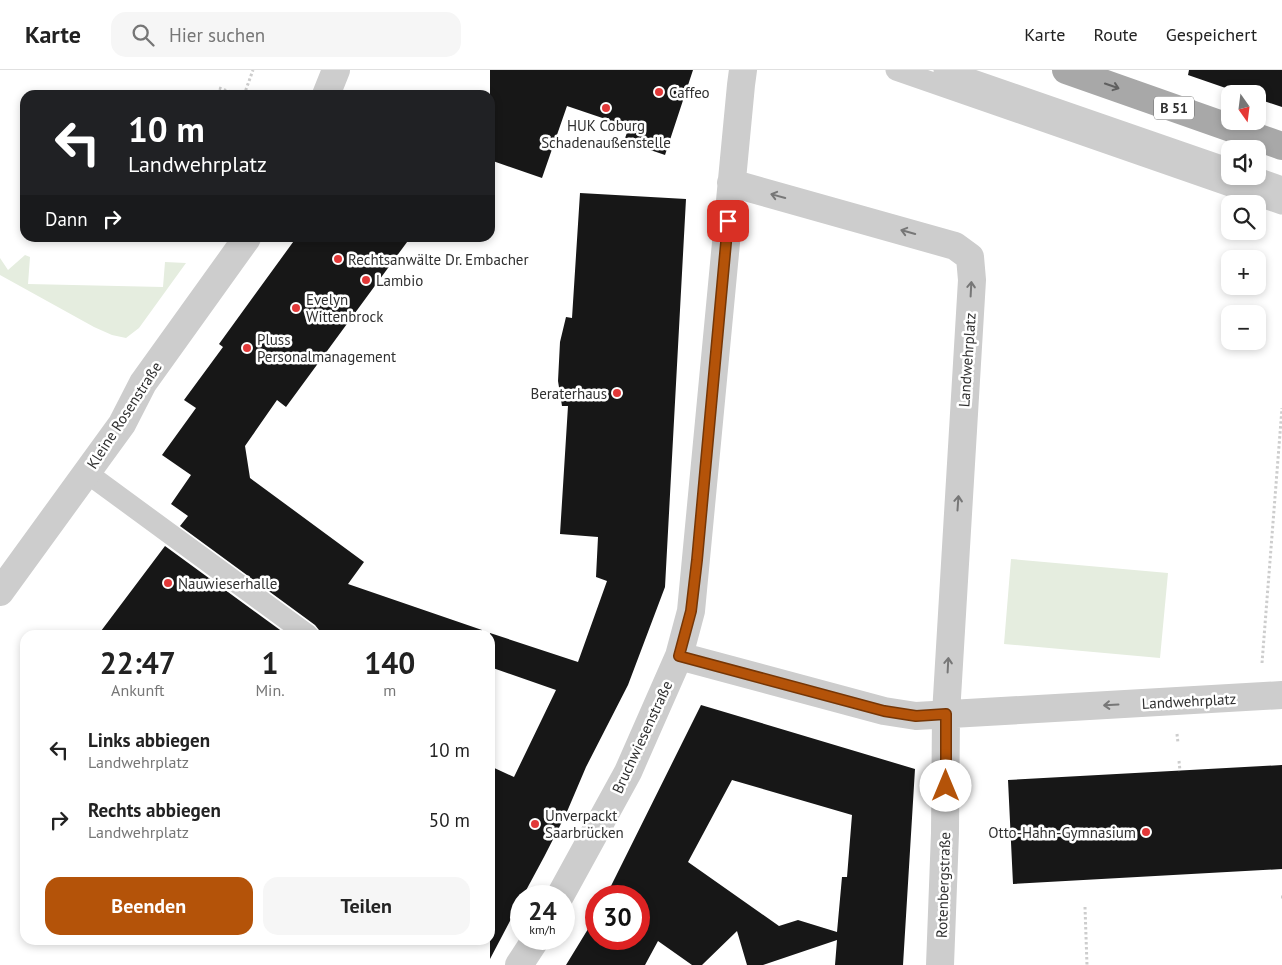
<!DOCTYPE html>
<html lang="de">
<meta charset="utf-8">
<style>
body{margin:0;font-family:"PT Sans",sans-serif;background:#f6f6f6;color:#222;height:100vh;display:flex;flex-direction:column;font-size:19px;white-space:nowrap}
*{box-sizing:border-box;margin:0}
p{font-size:16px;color:#767676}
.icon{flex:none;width:28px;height:28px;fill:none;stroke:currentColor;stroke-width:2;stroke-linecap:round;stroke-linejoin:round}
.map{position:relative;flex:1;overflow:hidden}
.side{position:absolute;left:20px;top:560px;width:475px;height:315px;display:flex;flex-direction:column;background:#fff;border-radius:15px;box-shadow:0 2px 8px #0003}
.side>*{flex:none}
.guide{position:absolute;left:20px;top:20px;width:475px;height:152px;border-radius:15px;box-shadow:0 2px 8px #0003;background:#202124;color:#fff;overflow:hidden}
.needle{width:32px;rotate:166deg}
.tools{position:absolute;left:1221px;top:15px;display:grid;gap:10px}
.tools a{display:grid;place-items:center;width:45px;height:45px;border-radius:10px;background:#fff;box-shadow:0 2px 8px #0003;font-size:25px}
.speed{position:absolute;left:510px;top:815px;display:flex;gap:10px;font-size:25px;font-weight:700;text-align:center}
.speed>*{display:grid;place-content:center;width:65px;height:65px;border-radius:50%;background:#fff;box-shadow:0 2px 8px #0003;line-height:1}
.speed small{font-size:12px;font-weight:400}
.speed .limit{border:8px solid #d22;background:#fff;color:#111}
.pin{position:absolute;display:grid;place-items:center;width:42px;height:42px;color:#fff;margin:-21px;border-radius:10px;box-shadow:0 2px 8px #0006}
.me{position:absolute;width:55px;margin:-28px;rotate:0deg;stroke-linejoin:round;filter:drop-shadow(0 0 4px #0008)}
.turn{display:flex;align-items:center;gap:18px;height:105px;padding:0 25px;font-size:22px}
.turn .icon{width:65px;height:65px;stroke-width:2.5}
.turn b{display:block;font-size:35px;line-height:42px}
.then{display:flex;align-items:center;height:48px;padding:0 25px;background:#0003;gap:10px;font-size:19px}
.eta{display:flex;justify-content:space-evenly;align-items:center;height:85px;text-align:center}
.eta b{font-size:30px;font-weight:600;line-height:35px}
.cta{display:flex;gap:10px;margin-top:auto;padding:10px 25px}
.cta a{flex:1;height:58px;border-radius:15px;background:#b45309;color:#fff;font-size:20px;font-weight:600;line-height:58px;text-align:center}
.cta a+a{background:#f6f6f6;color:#222}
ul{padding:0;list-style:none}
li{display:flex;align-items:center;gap:15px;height:70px;padding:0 25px}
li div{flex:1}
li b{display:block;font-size:19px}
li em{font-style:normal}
header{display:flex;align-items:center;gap:30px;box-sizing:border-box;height:70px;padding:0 25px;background:#fff;border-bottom:1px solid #e0e0e0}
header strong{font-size:24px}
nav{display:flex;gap:28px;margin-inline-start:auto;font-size:18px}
.search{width:350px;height:45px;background:#f6f6f6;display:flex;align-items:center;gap:12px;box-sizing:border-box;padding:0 18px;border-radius:15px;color:#767676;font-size:19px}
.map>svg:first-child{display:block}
.green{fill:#e5eddf}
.building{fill:#171717;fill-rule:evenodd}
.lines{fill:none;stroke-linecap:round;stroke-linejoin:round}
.path{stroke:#cdcdcd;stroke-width:3;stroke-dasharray:2.5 2.5;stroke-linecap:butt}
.service{stroke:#cdcdcd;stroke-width:21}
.minor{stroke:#cdcdcd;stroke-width:28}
.primary{stroke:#a8a8a8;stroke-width:28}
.oneway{stroke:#606060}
.oneway2{stroke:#777}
.route-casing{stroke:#753606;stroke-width:12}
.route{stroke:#b45309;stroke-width:9}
.poi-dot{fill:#e13838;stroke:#fff;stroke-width:2}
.labels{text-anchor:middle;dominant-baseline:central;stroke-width:5;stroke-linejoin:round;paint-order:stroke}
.shield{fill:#fff;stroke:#6e6e6e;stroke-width:1}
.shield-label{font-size:14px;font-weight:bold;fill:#303030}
.poi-label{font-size:15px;fill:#303030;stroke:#fff;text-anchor:start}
.street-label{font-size:15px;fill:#303030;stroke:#fff}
</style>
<header>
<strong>Karte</strong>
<div class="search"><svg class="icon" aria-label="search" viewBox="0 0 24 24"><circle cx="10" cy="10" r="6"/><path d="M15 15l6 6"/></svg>Hier suchen</div>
<nav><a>Karte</a><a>Route</a><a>Gespeichert</a></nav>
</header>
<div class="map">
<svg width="1282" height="895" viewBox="0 0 1282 895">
<rect width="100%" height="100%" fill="#fff"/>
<path class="green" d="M 25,185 L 30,187 L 28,214 L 163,217 L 165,192 L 186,193 L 139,258 L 126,268 L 112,265 L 94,257 L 0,205 L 0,188 L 8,200 Z
M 1011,489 L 1168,503 L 1160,588 L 1004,574 Z"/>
<path class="building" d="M 490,0 L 693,0 L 665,85 L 624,71 L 629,57 L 567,36 L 542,108 L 490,90 Z
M 1189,0 L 1282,0 L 1282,37 L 1258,29 L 1258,24 L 1243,24 L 1188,5 Z
M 580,123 L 686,129 L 665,517 L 628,615 L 586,697 L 566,744 L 544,787 L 523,826 L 521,826 L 521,830 L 490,889 L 490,696 L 514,707 L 556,620 L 490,597 L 490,563 L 578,592 L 607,511 L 596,507 L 598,467 L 560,464 L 568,336 L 562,336 L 558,311 L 560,272 L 566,247 L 572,248 Z
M 296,168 L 410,168 L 286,337 L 277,330 L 245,376 L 250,408 L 364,492 L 348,514 L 482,560 L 481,565 L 320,565 L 319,560 L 315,555 L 180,456 L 188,446 L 171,434 L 191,405 L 162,385 L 196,338 L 184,330 L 223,277 L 219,274 Z
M 165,476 L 287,565 L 98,565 Z
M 701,635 L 915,699 L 903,895 L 835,895 L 837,870 L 763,895 L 747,895 L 737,861 L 702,895 L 692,895 L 658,871 L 645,895 L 566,895 L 596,846 L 596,869 L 639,869 L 639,826 L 606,826 ZM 732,710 L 852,745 L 847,807 L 842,807 L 837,862 L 798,850 L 779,856 L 688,792 Z
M 1282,695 L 1282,799 L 1013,814 L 1008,710 Z"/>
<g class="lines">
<path class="path" d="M 219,18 L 240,25
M 244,25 L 253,0
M 1262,593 L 1282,338
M 1177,664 L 1178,673
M 1179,691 L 1180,701
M 1281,827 L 1282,827
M 1085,837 L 1087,895"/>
<path class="service" d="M 896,0 L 1282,134
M 944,0 L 1230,99
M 1252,106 L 1282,117
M 87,403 L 308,565"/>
<path class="minor" d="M 326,25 L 336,0
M 731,113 L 955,176 L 970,187 L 972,210 L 946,644 L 945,763 L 940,895
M 0,522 L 122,354 L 143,313 L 247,168
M 679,586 L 884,641 L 916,646 L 1282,625
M 560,826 L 628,702 L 679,586 L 691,541 L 741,15 L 743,0
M 519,895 L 536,869"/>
<path class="primary" d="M 1066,0 L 1282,76"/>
</g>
<defs><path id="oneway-shaft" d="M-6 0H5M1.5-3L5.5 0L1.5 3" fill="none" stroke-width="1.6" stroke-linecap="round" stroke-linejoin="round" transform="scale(1.25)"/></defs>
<use class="oneway" href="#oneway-shaft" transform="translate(1112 16) rotate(19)"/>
<g class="oneway2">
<use href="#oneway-shaft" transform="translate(778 126) rotate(-165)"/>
<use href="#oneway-shaft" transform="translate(908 162) rotate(-164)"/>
<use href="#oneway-shaft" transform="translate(971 219) rotate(-87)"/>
<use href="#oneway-shaft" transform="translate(958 433) rotate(-86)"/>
<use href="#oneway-shaft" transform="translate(948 595) rotate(-87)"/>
<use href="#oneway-shaft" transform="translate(1111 635) rotate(177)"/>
</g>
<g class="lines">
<g class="route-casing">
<path id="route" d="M 728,151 L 697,490 L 691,541 L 679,586 L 884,641 L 916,646 L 946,644 L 946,716"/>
</g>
<use href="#route" class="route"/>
</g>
<g class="poi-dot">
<circle cx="659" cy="22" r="5"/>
<circle cx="606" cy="38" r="5"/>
<circle cx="338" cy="189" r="5"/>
<circle cx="366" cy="210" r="5"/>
<circle cx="296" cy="238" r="5"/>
<circle cx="247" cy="278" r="5"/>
<circle cx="617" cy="323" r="5"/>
<circle cx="168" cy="513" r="5"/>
<circle cx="535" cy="754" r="5"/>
<circle cx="1146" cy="762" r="5"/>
</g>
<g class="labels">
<rect class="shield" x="1154" y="26.5" width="40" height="23" rx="4"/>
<g class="shield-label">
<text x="1174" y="38">B 51</text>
</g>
<g class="poi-label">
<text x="669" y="22">Caffeo</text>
<text x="606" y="55" text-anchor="middle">HUK Coburg<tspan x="606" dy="17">Schadenaußenstelle</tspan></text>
<text x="348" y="189">Rechtsanwälte Dr. Embacher</text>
<text x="376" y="210">Lambio</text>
<text x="306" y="229">Evelyn<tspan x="306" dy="17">Wittenbrock</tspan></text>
<text x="257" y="269">Pluss<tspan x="257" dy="17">Personalmanagement</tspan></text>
<text x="607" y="323" text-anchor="end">Beraterhaus</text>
<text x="178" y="513">Nauwieserhalle</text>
<text x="545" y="745">Unverpackt<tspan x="545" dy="17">Saarbrücken</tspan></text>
<text x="1136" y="762" text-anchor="end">Otto-Hahn-Gymnasium</text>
</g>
<g class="street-label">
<text transform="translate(967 290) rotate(-86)">Landwehrplatz</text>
<text transform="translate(124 345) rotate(-57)">Kleine Rosenstraße</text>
<text transform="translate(1189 631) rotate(-3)">Landwehrplatz</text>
<text transform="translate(642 667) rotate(-65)">Bruchwiesenstraße</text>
<text transform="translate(943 815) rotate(-88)">Rotenbergstraße</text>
</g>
</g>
</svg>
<div class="tools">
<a><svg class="needle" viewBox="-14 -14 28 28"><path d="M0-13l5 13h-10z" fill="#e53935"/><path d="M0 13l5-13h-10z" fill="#767676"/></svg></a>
<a><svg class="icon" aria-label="sound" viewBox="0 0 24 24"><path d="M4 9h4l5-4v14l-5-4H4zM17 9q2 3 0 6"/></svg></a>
<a><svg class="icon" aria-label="search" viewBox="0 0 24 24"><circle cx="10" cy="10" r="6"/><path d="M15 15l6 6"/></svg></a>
<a>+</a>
<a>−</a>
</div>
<div class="speed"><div>24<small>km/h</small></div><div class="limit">30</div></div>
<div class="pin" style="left:728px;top:151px;background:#d93025"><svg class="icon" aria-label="arrive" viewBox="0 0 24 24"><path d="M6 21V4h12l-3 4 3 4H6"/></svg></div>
<svg class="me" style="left:946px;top:716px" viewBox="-20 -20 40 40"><circle r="19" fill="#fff"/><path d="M0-13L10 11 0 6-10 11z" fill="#b45309"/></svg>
<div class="guide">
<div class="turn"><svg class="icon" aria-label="left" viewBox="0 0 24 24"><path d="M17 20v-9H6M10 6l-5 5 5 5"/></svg><div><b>10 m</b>Landwehrplatz</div></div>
<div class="then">Dann<svg class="icon" aria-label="right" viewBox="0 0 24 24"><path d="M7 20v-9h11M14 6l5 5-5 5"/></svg></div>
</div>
<section class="side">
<div class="eta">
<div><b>22:47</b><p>Ankunft</p></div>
<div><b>1</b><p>Min.</p></div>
<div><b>140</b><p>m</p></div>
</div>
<ul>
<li><svg class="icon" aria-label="left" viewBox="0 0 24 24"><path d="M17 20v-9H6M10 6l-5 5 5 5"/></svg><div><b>Links abbiegen</b><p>Landwehrplatz</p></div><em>10 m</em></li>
<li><svg class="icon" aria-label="right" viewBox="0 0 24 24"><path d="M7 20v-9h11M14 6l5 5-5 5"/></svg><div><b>Rechts abbiegen</b><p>Landwehrplatz</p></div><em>50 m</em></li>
</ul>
<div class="cta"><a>Beenden</a><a>Teilen</a></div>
</section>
</div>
